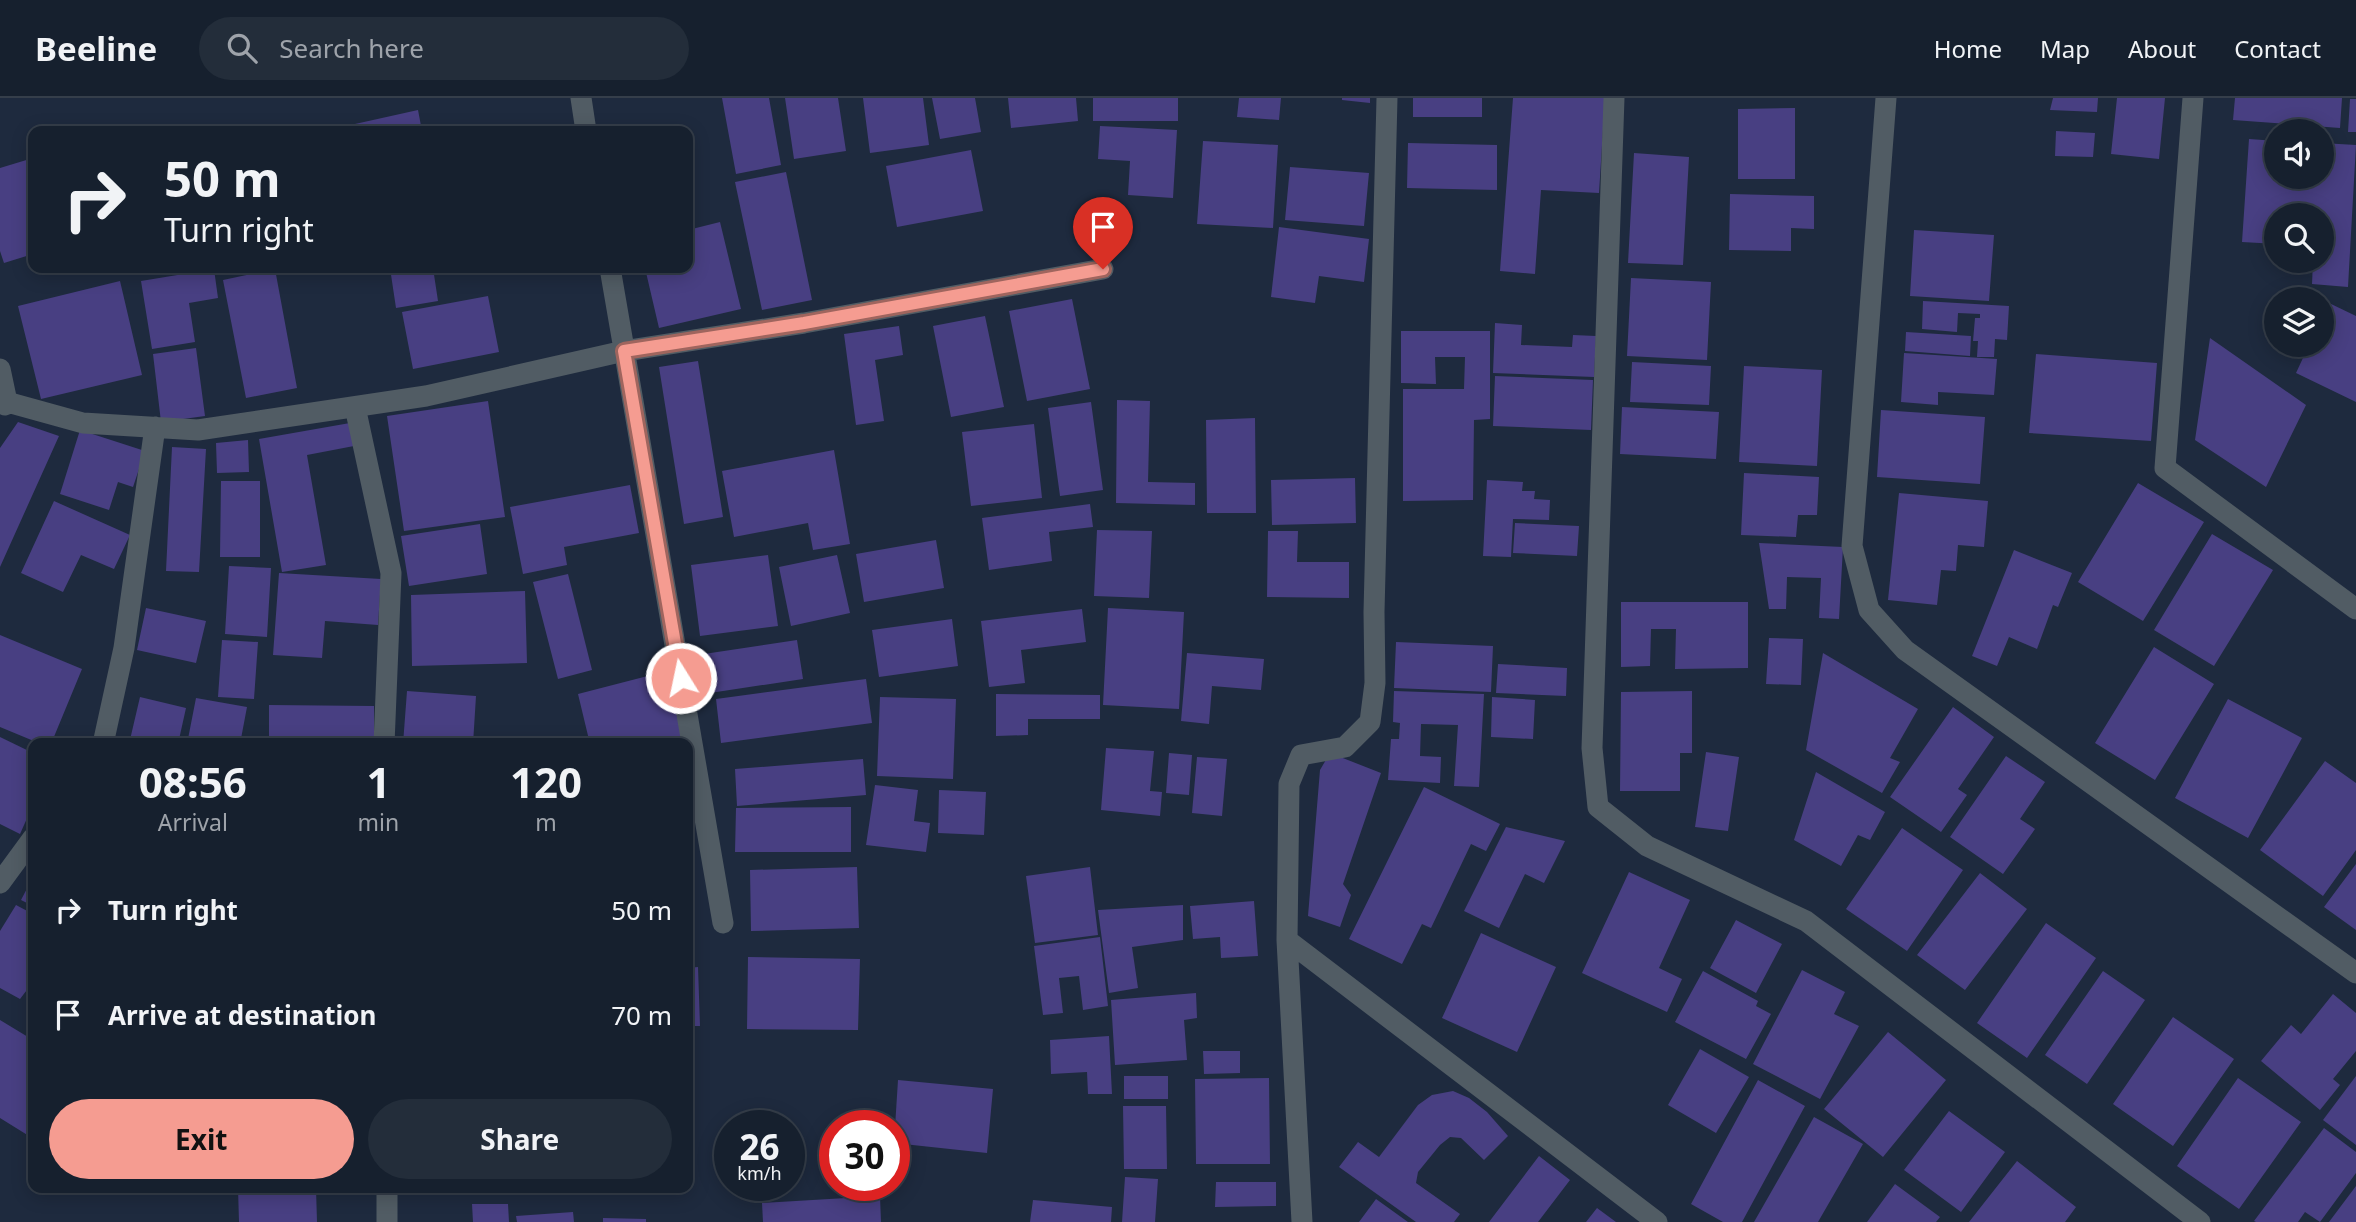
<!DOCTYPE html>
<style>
body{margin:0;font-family:"Noto Sans",sans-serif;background:#232d3a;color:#f1f3f6;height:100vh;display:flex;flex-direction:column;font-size:26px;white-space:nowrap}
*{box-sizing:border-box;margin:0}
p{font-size:23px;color:#9ea3aa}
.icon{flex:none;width:38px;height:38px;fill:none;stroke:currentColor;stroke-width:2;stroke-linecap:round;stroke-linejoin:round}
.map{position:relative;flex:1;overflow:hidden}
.panel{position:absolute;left:28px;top:640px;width:665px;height:455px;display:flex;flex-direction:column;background:#16202e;border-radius:14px;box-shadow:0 4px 18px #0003,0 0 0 2px #353e4a}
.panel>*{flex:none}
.hud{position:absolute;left:28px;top:28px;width:665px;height:147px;border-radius:14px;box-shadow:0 4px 18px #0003,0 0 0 2px #353e4a;background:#16202e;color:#f1f3f6;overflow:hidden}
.fabs{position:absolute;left:2264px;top:21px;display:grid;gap:14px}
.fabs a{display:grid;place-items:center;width:70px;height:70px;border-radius:50%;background:#16202e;box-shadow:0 4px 18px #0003,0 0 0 2px #353e4a;font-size:35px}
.speed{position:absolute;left:714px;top:1012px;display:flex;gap:14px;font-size:35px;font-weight:700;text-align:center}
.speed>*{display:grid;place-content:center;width:91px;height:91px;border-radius:50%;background:#16202e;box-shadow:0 4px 18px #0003,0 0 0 2px #353e4a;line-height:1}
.speed small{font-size:18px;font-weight:400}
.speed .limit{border:10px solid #d22;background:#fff;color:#111}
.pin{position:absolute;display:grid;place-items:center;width:60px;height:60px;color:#fff;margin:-72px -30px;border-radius:50% 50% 50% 0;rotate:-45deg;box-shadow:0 0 7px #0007}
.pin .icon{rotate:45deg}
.me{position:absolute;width:77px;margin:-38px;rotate:350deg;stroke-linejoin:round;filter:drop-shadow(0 0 5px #0008)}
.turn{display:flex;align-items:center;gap:24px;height:147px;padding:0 21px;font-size:32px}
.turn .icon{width:91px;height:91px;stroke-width:2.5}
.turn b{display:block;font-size:49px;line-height:60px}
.eta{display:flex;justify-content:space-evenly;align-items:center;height:119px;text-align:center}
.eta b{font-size:42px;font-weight:700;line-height:49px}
.primary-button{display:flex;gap:14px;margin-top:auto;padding:14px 21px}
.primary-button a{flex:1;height:80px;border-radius:42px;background:#f59c91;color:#111;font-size:28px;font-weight:700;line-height:80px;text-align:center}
.primary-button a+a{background:#232d3a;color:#f1f3f6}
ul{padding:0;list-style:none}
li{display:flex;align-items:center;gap:21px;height:105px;padding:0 21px}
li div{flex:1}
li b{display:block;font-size:26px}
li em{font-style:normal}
header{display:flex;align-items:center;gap:42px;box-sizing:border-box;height:98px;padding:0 35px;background:#16202e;border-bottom:2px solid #353e4a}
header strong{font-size:33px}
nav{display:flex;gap:38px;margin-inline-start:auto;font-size:24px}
.search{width:490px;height:63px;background:#232d3a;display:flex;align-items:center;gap:18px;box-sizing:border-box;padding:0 24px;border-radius:38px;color:#9ea3aa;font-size:26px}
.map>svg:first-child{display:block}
.building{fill:#483f82}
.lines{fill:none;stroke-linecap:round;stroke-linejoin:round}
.minor{stroke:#515c64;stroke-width:21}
.route-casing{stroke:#9f655e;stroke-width:18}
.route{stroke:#f59c91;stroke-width:12}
</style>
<header>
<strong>Beeline</strong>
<div class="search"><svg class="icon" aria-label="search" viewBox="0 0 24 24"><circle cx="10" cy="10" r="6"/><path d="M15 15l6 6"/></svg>Search here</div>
<nav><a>Home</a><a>Map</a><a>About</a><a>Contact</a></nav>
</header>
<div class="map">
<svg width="2356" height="1124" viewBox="0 0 2356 1124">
<rect width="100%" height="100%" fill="#1e2a3e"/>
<path class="building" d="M 722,0 L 769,0 L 781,67 L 736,76 Z
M 785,0 L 838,0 L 846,53 L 794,61 Z
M 863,0 L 923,0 L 929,47 L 870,55 Z
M 932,0 L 975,0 L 981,34 L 940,41 Z
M 1008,0 L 1076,0 L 1078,23 L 1011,30 Z
M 1093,0 L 1178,0 L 1178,23 L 1093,23 Z
M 1239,0 L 1281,0 L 1279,22 L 1237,19 Z
M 1342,0 L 1370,0 L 1370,5 L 1342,2 Z
M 1413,0 L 1482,0 L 1482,19 L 1413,19 Z
M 1513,0 L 1605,0 L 1599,95 L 1541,92 L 1535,176 L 1500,173 Z
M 2053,0 L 2098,0 L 2097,14 L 2050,12 Z
M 2117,0 L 2165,0 L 2159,61 L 2111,56 Z
M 2235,0 L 2342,0 L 2340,30 L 2233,22 Z
M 2350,1 L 2356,1 L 2356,34 L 2348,34 Z
M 1795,10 L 1795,81 L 1738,81 L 1738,11 Z
M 418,12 L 422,33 L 328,33 L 328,32 Z
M 1100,28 L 1177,32 L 1173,100 L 1128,97 L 1130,63 L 1098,61 Z
M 2056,33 L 2095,35 L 2093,59 L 2055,58 Z
M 2249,41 L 2277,43 L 2277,79 L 2322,79 L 2322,45 L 2356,47 L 2348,189 L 2312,186 L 2313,163 L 2322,163 L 2322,117 L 2277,117 L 2277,146 L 2242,144 Z
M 1203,43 L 1278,47 L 1273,130 L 1197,126 Z
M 1408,45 L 1497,47 L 1497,92 L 1407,90 Z
M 971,52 L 983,113 L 897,129 L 886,68 Z
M 1634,55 L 1689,59 L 1683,167 L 1628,165 Z
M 33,60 L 33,156 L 4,165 L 0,153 L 0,70 Z
M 1290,69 L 1369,75 L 1364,128 L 1285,122 Z
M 786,74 L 812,202 L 762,212 L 735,84 Z
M 1730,96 L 1814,98 L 1814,131 L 1791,130 L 1791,153 L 1729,152 Z
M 720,124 L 741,211 L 659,230 L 645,170 L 688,170 L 688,132 Z
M 1279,129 L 1369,141 L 1364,184 L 1319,178 L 1315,205 L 1271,199 Z
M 1914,132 L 1994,137 L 1989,203 L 1910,198 Z
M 390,170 L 433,170 L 438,203 L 396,210 Z
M 214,171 L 218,200 L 189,205 L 195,244 L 152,251 L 141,183 Z
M 275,171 L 297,290 L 246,300 L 223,182 Z
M 1631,180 L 1711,184 L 1707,262 L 1627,258 Z
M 120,183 L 142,277 L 41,301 L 18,208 Z
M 488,198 L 499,254 L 413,271 L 402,214 Z
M 1072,201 L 1090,291 L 1027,303 L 1009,213 Z
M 1923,203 L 2009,208 L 2007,242 L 1995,241 L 1994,259 L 1977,259 L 1978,243 L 1973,243 L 1975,220 L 1980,220 L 1980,216 L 1958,215 L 1957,234 L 1922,231 Z
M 2329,205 L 2356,218 L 2356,304 L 2296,275 L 2309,247 L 2322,247 L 2322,219 Z
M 985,218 L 1004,309 L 951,319 L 933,228 Z
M 1495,225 L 1522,227 L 1521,247 L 1572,249 L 1573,237 L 1596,238 L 1594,279 L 1493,275 Z
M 899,228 L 903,257 L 875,262 L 884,323 L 856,327 L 844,236 Z
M 1401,233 L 1490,233 L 1490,321 L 1474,322 L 1473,402 L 1403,403 L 1403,291 L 1464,291 L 1465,259 L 1435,259 L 1436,286 L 1401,285 Z
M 1906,234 L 1971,238 L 1970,258 L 1905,253 Z
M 2210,240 L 2306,307 L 2266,389 L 2195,342 Z
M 196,250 L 205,318 L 161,324 L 153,256 Z
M 1904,255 L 1997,261 L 1994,297 L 1938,294 L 1938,307 L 1901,304 Z
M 2036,256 L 2157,265 L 2151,343 L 2029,335 Z
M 698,263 L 723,419 L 684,426 L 659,269 Z
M 1632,264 L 1711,268 L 1709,307 L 1630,304 Z
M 1744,268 L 1822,272 L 1817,368 L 1739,364 Z
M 1495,278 L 1593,282 L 1591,332 L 1493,328 Z
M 1117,302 L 1150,303 L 1148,384 L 1195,385 L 1195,407 L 1116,405 Z
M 488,303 L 505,419 L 404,433 L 387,318 Z
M 1091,304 L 1103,392 L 1060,398 L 1048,310 Z
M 1622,309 L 1719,314 L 1716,361 L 1620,356 Z
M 1881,312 L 1985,319 L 1980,386 L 1877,379 Z
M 1255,320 L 1256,415 L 1207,415 L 1206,322 Z
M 18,324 L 59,338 L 0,469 L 0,350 Z
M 350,325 L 354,348 L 307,357 L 326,467 L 282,474 L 259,341 Z
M 1034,326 L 1042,400 L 971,408 L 962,334 Z
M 80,332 L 145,353 L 133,389 L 118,384 L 109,412 L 60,396 Z
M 248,342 L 249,374 L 217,375 L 216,345 Z
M 172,349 L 206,351 L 199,474 L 166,473 Z
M 834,352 L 850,446 L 813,452 L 808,425 L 734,439 L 722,373 Z
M 1744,375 L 1819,379 L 1817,417 L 1798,417 L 1796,439 L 1741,437 Z
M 1355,380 L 1356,425 L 1272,427 L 1271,382 Z
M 1487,382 L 1523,384 L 1522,393 L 1535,393 L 1534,401 L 1550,402 L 1549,422 L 1513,421 L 1511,459 L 1483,458 Z
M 221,383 L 260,383 L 260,459 L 220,459 Z
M 2138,385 L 2204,424 L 2143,523 L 2078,484 Z
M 630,387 L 639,435 L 564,449 L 567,467 L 523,476 L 510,409 Z
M 1899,395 L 1988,403 L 1984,449 L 1958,447 L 1956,473 L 1941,472 L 1937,507 L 1888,502 Z
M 54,403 L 130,437 L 114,471 L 81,457 L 63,494 L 21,475 Z
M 1090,406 L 1093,429 L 1049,434 L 1052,463 L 989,472 L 982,420 Z
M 1515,425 L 1579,428 L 1577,458 L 1513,455 Z
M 480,426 L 487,476 L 409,488 L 401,438 Z
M 1097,432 L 1152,433 L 1149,500 L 1094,498 Z
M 1268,433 L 1298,433 L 1297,464 L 1349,464 L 1349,500 L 1267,499 Z
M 2212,436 L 2273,472 L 2214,568 L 2154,532 Z
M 936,442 L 944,490 L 864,504 L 856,456 Z
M 1759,445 L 1843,449 L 1839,521 L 1819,520 L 1821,480 L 1787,479 L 1786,511 L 1769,511 Z
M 2014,452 L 2072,475 L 2058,509 L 2053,507 L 2037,551 L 2009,539 L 1997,568 L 1972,558 Z
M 768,457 L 778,528 L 700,538 L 691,467 Z
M 837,457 L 850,515 L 791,528 L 779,469 Z
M 229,468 L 271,470 L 267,539 L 225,536 Z
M 279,475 L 381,481 L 378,527 L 325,523 L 322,560 L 273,557 Z
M 568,476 L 592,572 L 558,581 L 533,484 Z
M 525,493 L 527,565 L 412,568 L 411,497 Z
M 1621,504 L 1748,504 L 1748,570 L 1675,571 L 1676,531 L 1651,531 L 1650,568 L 1621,569 Z
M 146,510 L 206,523 L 196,565 L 137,552 Z
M 1108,510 L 1184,514 L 1179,611 L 1103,607 Z
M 1082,511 L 1086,544 L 1021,552 L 1025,585 L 989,589 L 981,523 Z
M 952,521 L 958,568 L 879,579 L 872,532 Z
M 0,537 L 82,571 L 51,646 L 41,646 L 0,629 Z
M 1769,540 L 1803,541 L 1801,587 L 1766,586 Z
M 222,542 L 258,544 L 254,601 L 218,599 Z
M 797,542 L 803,581 L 710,595 L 704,556 Z
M 1396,544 L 1493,548 L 1491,594 L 1394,590 Z
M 2154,549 L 2214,586 L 2155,682 L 2095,645 Z
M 1187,555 L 1264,561 L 1261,592 L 1212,588 L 1209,626 L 1181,623 Z
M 1823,555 L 1918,611 L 1890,660 L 1900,664 L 1882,695 L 1806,652 Z
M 1498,566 L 1567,570 L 1566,598 L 1496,595 Z
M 667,573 L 683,638 L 652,646 L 590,646 L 578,596 Z
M 866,581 L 872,625 L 721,645 L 716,601 Z
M 407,593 L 476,598 L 473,646 L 403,646 Z
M 1394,593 L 1484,596 L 1479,689 L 1454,688 L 1458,627 L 1421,626 L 1420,658 L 1441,659 L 1440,685 L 1388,682 L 1391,641 L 1399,641 L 1400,625 L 1393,624 Z
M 1692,593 L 1692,655 L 1680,655 L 1680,693 L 1620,693 L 1621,594 Z
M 996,596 L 1100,597 L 1100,621 L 1028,621 L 1028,637 L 996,638 Z
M 140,599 L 186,610 L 178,646 L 129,646 Z
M 880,599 L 956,601 L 953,681 L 877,678 Z
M 1492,599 L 1535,602 L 1533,641 L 1491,639 Z
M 196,600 L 247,609 L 240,646 L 187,646 Z
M 2228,601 L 2302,640 L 2248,740 L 2175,700 Z
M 269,607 L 374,608 L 374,646 L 269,646 Z
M 1953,609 L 1994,639 L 1958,691 L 1967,697 L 1941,734 L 1890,699 Z
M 0,639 L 33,655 L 33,707 L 20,736 L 0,726 Z
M 1106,650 L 1154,653 L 1150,693 L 1162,694 L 1160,718 L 1101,712 Z
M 1706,654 L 1739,659 L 1728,733 L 1695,729 Z
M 1169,655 L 1192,657 L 1189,697 L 1166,695 Z
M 1330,655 L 1381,675 L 1343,786 L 1351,797 L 1340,829 L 1308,818 L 1320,672 Z
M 2006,658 L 2045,684 L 2020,721 L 2035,731 L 2003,776 L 1950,739 Z
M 1197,659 L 1227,661 L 1222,718 L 1192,715 Z
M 863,661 L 866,697 L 737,708 L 735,671 Z
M 2325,663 L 2356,685 L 2356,752 L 2323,798 L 2260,752 Z
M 1816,674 L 1885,714 L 1870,742 L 1858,737 L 1841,768 L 1794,742 Z
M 875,687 L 918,692 L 914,723 L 930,725 L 926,754 L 866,747 Z
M 1424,689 L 1500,726 L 1486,753 L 1471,746 L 1431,830 L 1422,826 L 1402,866 L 1349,841 Z
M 939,692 L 986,694 L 984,737 L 938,735 Z
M 851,709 L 851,754 L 735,754 L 736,710 Z
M 1506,729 L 1565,743 L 1544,785 L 1525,776 L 1499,830 L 1464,813 Z
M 1902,730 L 1963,772 L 1907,853 L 1846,811 Z
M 2356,766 L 2356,832 L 2324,809 Z
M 857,769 L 859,830 L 751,833 L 750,772 Z
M 1090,769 L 1098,837 L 1035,845 L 1026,778 Z
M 1629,774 L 1690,802 L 1659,870 L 1682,881 L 1667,914 L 1582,875 Z
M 1980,775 L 2027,811 L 1965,892 L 1917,857 Z
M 33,779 L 33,808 L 21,802 Z
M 1254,803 L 1258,858 L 1221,860 L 1220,839 L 1193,841 L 1190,808 Z
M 16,807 L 33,816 L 33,884 L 20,901 L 0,890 L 0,833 Z
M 1183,807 L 1183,842 L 1132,849 L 1138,890 L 1109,895 L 1098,812 Z
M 1736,822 L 1782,846 L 1756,895 L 1710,870 Z
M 2046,825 L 2096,860 L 2027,960 L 1977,925 Z
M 1481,835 L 1556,869 L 1517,954 L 1442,920 Z
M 1100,839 L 1108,908 L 1083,912 L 1079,878 L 1059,880 L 1063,915 L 1043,917 L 1034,848 Z
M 748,859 L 860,861 L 858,932 L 747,931 Z
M 698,869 L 700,928 L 688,928 L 688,870 Z
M 1802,872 L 1845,894 L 1834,916 L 1859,928 L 1820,1001 L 1753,966 Z
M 1703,873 L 1758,903 L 1756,908 L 1771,916 L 1746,961 L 1675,924 Z
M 2103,873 L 2145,902 L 2087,986 L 2045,957 Z
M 1196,895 L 1197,920 L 1184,922 L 1187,962 L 1115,967 L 1111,902 Z
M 2333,896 L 2356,915 L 2356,953 L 2333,981 L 2340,987 L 2320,1012 L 2261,963 L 2291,927 L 2301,936 Z
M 2173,919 L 2234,961 L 2173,1048 L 2113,1006 Z
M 0,922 L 33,942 L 33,1032 L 29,1038 L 0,1020 Z
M 1888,934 L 1946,982 L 1883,1059 L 1824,1011 Z
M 1109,938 L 1112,996 L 1088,996 L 1087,974 L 1051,976 L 1050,942 Z
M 1700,951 L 1749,979 L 1716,1035 L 1668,1007 Z
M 1203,953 L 1240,953 L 1240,975 L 1204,976 Z
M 1124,978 L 1168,978 L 1168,1001 L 1124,1001 Z
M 2356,978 L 2356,1047 L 2323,1022 Z
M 1269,980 L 1270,1066 L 1196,1066 L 1195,981 Z
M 2238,980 L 2301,1024 L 2239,1111 L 2177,1068 Z
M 898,982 L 993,991 L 987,1055 L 894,1045 Z
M 1758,982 L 1805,1008 L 1742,1124 L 1723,1124 L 1691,1106 Z
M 1453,993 L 1469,1000 L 1487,1014 L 1508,1038 L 1484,1062 L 1461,1040 L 1450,1039 L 1440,1047 L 1418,1074 L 1416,1085 L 1460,1116 L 1454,1124 L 1416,1124 L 1339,1069 L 1358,1044 L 1379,1059 L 1418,1007 L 1432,997 Z
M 1123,1008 L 1166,1008 L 1167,1071 L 1124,1071 Z
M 1949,1013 L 2005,1054 L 1961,1114 L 1904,1072 Z
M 1814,1019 L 1863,1046 L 1818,1124 L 1754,1124 Z
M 2324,1030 L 2356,1054 L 2356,1075 L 2320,1124 L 2305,1114 L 2298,1124 L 2256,1124 L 2254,1123 Z
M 1539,1058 L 1570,1082 L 1538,1124 L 1489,1124 Z
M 2017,1063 L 2076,1109 L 2065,1124 L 1969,1124 Z
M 1125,1079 L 1158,1081 L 1155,1124 L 1122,1124 Z
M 1216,1084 L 1276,1084 L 1276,1108 L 1215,1109 Z
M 1895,1086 L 1940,1119 L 1936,1124 L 1867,1124 Z
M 2356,1088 L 2356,1124 L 2329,1124 Z
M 238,1090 L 316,1090 L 317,1124 L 239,1124 Z
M 880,1098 L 881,1124 L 763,1124 L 762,1105 Z
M 1376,1101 L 1408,1124 L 1359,1124 Z
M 1033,1102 L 1112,1109 L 1111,1124 L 1030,1124 Z
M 472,1106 L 508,1106 L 509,1124 L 473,1124 Z
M 1597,1110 L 1616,1124 L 1586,1124 Z
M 573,1114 L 574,1124 L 517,1124 L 516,1118 Z
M 603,1120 L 646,1121 L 646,1124 L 603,1124 Z"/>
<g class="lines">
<path class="minor" d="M 581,0 L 586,33
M 1614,0 L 1592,650 L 1598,709 L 1647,748 L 1806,823 L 2200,1124
M 1886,0 L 1852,448 L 1869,512 L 1905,552 L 2356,875
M 2193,0 L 2165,370 L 2356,511
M 610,170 L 723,825
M 0,271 L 7,304 L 5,307
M 0,296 L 7,304 L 83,325 L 198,332 L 426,298 L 624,253 L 804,225 L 1103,171
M 355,309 L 391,475 L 384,646
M 103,646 L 124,550 L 155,329
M 0,785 L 33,740
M 1287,842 L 1657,1124
M 387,1090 L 387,1124
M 1302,1124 L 1287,842 L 1289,686 L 1301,657 L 1345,649 L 1370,624 L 1375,585 L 1374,514 L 1387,0"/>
</g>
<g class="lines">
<g class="route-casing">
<path id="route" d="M 681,580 L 624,253 L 804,225 L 1103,171"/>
</g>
<use href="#route" class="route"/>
</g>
</svg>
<div class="fabs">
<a><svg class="icon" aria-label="sound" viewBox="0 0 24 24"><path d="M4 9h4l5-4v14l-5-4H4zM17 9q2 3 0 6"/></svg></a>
<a><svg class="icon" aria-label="search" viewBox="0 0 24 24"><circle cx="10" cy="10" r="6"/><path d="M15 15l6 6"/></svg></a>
<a><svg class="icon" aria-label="layers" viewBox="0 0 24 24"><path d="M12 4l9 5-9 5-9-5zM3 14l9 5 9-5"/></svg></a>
</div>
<div class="speed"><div>26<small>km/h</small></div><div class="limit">30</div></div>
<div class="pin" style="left:1103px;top:171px;background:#d93025"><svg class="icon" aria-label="arrive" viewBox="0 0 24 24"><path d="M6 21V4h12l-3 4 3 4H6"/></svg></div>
<svg class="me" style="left:681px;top:580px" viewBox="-20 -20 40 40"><circle r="17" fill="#f59c91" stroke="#fff" stroke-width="3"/><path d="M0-11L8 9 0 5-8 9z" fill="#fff"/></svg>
<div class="hud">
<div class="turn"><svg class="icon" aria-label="right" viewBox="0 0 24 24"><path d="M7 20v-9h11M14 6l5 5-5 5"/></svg><div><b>50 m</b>Turn right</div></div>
</div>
<section class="panel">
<div class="eta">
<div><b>08:56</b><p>Arrival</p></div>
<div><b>1</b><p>min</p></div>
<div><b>120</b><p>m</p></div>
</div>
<ul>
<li><svg class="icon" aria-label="right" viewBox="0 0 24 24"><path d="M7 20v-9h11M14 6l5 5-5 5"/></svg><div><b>Turn right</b></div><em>50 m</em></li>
<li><svg class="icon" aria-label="arrive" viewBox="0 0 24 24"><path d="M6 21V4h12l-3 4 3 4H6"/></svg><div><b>Arrive at destination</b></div><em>70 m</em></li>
</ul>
<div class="primary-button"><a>Exit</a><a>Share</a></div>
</section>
</div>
